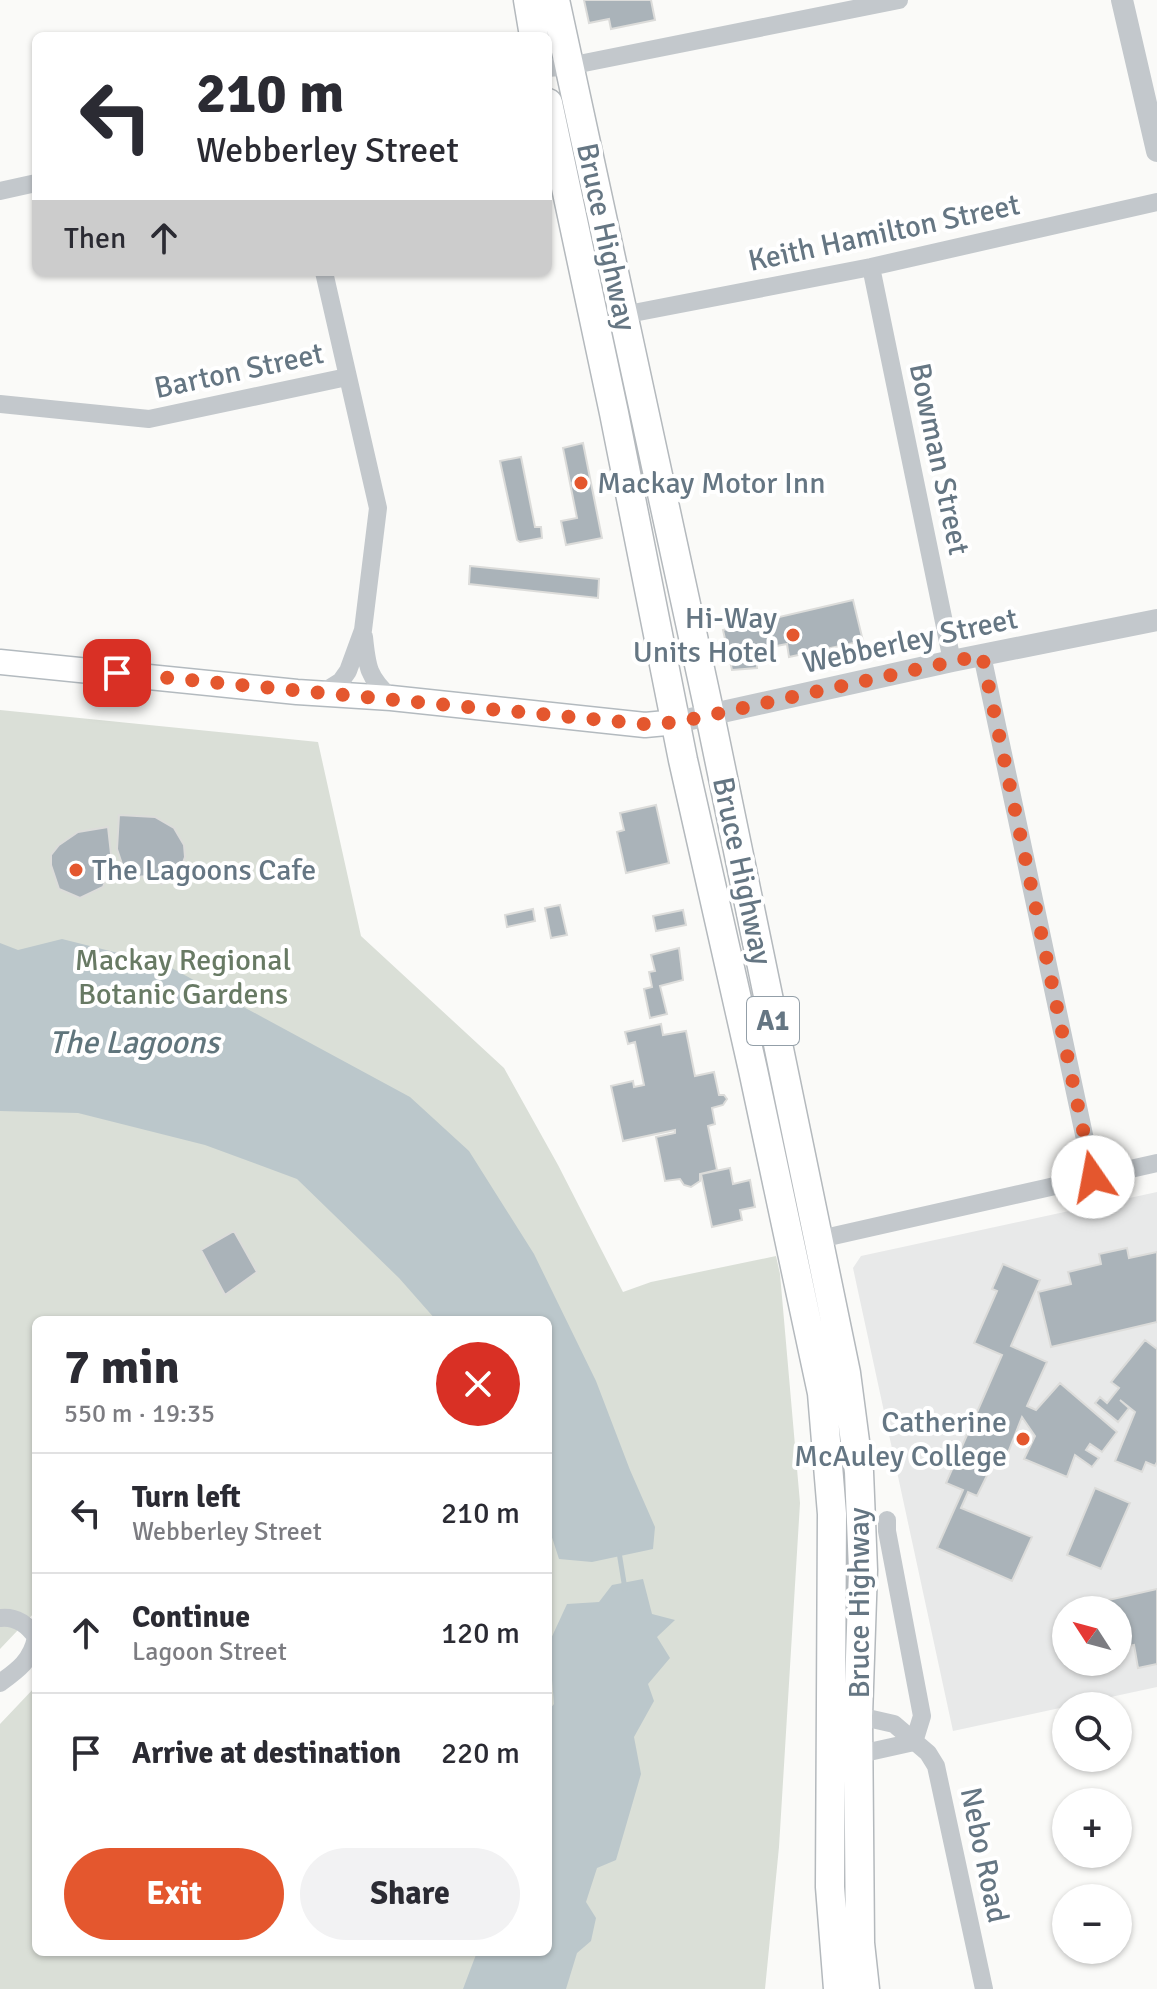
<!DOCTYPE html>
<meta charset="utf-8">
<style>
body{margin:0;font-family:Signika,sans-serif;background:#f2f2f3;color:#2b2b33;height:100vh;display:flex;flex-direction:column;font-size:30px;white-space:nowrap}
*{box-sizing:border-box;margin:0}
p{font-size:26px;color:#7c7c81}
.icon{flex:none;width:44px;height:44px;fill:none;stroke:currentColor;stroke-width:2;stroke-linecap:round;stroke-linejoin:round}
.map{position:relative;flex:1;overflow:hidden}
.sheet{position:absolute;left:32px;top:1316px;width:520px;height:640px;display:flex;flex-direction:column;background:#fff;border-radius:12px;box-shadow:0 2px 6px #0004}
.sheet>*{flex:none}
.top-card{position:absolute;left:32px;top:32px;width:520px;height:244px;border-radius:12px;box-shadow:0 2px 6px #0004;background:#fff;color:#2b2b33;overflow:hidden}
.needle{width:52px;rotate:306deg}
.buttons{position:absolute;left:1052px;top:1596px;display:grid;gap:16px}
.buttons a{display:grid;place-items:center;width:80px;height:80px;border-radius:50%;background:#fff;box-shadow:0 2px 6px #0004;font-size:40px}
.pin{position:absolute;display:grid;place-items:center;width:68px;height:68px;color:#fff;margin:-34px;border-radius:16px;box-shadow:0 4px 12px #0006}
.me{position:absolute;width:88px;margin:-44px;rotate:348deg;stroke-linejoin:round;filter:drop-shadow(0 0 6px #0008)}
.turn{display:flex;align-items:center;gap:28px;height:168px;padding:0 32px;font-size:36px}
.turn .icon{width:104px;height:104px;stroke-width:2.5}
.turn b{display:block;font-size:56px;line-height:68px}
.then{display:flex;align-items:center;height:76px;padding:0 32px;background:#0003;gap:16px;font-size:30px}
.round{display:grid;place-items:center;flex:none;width:84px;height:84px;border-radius:42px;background:#f2f2f3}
.headline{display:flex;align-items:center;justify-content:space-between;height:136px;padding:0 32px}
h1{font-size:48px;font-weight:700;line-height:60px}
.primary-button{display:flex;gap:16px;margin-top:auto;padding:16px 32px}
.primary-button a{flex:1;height:92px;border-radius:48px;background:#e4572e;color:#fff;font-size:32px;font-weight:700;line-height:92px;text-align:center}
.primary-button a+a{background:#f2f2f3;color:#2b2b33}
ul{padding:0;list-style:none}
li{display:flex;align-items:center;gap:24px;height:120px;padding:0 32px;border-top:2px solid #e1e1e2}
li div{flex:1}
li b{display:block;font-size:30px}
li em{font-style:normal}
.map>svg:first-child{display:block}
.built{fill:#e8e9e9;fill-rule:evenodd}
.green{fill:#dadfd7}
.water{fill:#bbc7cb}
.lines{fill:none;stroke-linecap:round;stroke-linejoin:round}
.stream{stroke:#bbc7cb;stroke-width:5}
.building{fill:#aab3b9;stroke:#dcdcda;stroke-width:2}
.secondary-casing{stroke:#b3babf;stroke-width:27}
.trunk-casing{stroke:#b4b9bd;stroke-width:31}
.minor{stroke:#c3c8cc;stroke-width:18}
.tertiary{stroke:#c3c8cc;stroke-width:22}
.secondary{stroke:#fff;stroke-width:24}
.trunk{stroke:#fff;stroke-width:28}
.route{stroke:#e4572e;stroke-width:14;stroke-dasharray:0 25.2}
.poi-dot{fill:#e4572e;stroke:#fff;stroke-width:3}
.labels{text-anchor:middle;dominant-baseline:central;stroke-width:8;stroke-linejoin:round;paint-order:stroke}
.shield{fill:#fff;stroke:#939fa8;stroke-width:2}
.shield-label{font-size:28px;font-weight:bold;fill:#657683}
.street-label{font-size:30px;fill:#657683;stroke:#fff}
.poi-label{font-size:30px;fill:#657683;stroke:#fff;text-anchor:start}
.park-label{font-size:30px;fill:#687a64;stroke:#fff}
.water-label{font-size:32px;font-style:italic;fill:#60757c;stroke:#fff}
</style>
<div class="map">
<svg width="1157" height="1989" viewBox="0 0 1157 1989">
<rect width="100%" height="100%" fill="#fafaf8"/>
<path class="built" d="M 1157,1192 L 1157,1687 L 953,1731 L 853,1268 L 861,1256 ZM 1066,1610 L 1118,1610 L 1118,1662 L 1066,1662 Z"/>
<path class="green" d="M 0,710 L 318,742 L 361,936 L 504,1068 L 558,1165 L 623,1292 L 651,1282 L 776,1256 L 780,1274 L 800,1503 L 779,1847 L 765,1989 L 0,1989 L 0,1724 L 36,1686 L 36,1952 L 548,1952 L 548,1320 L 36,1320 L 36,1611 L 0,1649 Z"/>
<path class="water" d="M 62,939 L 166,965 L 410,1097 L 469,1151 L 534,1254 L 596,1381 L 630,1470 L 655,1527 L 653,1549 L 592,1562 L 559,1559 L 548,1525 L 548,1320 L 436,1320 L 399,1278 L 297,1179 L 205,1145 L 78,1113 L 0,1111 L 0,943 L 18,950 Z
M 643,1579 L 652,1614 L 675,1620 L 657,1637 L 670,1658 L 648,1684 L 654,1701 L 634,1737 L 641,1774 L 616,1860 L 597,1868 L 586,1902 L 596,1918 L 591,1941 L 577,1953 L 566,1989 L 463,1989 L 477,1952 L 548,1952 L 548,1711 L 554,1704 L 549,1643 L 567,1604 L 599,1602 L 612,1585 Z"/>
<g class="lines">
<path class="stream" d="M 619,1552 L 625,1589"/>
</g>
<path class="building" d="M 584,0 L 651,0 L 655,20 L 611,29 L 609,19 L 589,23 Z
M 583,443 L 602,538 L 566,545 L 561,521 L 577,518 L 563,448 Z
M 521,457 L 535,527 L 541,527 L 542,538 L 520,542 L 517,540 L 500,461 Z
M 470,566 L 599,579 L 598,598 L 469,584 Z
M 853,600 L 863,641 L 789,657 L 787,644 L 755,650 L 757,668 L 732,670 L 723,630 Z
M 656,805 L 669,863 L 626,873 L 617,832 L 624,830 L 620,813 Z
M 119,815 L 155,817 L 174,828 L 184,845 L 185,857 L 178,876 L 162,884 L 150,876 L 133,877 L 124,870 L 117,849 Z
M 108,827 L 112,863 L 103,887 L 80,898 L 59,889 L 51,865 L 51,855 L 59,845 L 78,832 Z
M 560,905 L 567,935 L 551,938 L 545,908 Z
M 533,909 L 535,921 L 507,927 L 505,915 Z
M 683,910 L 686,925 L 656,931 L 653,916 Z
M 679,948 L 683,980 L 660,986 L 667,1014 L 650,1018 L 644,989 L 652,987 L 649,972 L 655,971 L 651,955 Z
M 661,1024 L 663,1035 L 686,1031 L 695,1076 L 714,1072 L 719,1095 L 724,1095 L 727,1099 L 723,1105 L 712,1108 L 715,1124 L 708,1126 L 717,1170 L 700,1174 L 700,1181 L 691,1187 L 684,1185 L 680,1179 L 665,1181 L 656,1137 L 675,1133 L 675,1130 L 623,1141 L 611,1086 L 633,1081 L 634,1087 L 644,1085 L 635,1042 L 628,1044 L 625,1032 Z
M 730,1168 L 733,1184 L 750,1180 L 755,1207 L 740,1210 L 742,1220 L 712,1227 L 701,1174 Z
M 234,1231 L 257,1272 L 225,1295 L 201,1250 Z
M 1127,1248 L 1129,1258 L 1157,1252 L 1157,1322 L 1051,1347 L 1038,1292 L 1071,1284 L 1068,1272 L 1101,1264 L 1099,1254 Z
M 1003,1264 L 1040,1280 L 1011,1346 L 1047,1362 L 1027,1406 L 1036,1410 L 1060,1383 L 1117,1432 L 1102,1452 L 1090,1444 L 1086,1450 L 1099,1458 L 1092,1467 L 1075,1455 L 1067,1477 L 1024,1459 L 1035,1436 L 1022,1417 L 1004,1463 L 995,1459 L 977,1496 L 968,1492 L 961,1508 L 1032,1537 L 1012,1581 L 937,1548 L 963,1490 L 946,1483 L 1002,1355 L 974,1343 L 997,1291 L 992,1289 Z
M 1145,1340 L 1157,1349 L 1157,1462 L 1155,1466 L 1146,1462 L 1142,1472 L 1115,1461 L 1135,1412 L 1120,1400 L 1129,1408 L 1118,1422 L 1095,1403 L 1100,1397 L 1107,1403 L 1119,1388 L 1111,1382 Z
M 1095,1488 L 1130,1503 L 1101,1569 L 1067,1555 Z
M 1157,1589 L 1157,1664 L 1138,1668 L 1134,1645 L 1118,1648 L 1118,1610 L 1083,1610 L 1082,1606 Z"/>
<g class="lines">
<g class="secondary-casing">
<path id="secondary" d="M 0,662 L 297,692 L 391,698 L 645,725 L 677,722"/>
</g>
<g class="trunk-casing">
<path id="trunk" d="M 528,0 L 534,36
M 555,0 L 710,715 L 846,1373 L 859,1472 L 863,1570 L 858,1716 L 860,1943 L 865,1989
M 548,103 L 614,413 L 683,760 L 753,1070 L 822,1393 L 832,1514 L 830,1887 L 838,1989"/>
</g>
<path class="minor" d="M 548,68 L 569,66 L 899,0
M 0,191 L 36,183
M 871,267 L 952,661
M 623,315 L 871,267 L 1157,202
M 0,404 L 149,419 L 347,377
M 364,637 C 367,667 368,677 391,698
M 982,655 L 1093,1177
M 322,693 L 341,681 L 348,671 L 363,630 L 378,508 L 324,272
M 820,1239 L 1157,1163
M 887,1520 L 887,1531 L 922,1716 L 914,1742
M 0,1618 C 16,1616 27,1624 36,1637
M 0,1683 C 18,1670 32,1660 36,1637
M 850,1714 L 894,1724 L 928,1753 L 936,1766 L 984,1989
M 851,1756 L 914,1742"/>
<path class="tertiary" d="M 1122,0 L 1157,151
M 677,722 L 952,661 L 1157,620"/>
<use href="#secondary" class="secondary"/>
<use href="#trunk" class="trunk"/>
</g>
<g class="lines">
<path class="route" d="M 117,673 L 654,725 L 693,719 L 982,655 L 1093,1177"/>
</g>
<g class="poi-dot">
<circle cx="581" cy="483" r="8"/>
<circle cx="793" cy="635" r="8"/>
<circle cx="76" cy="870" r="8"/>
<circle cx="1023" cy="1439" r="8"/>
</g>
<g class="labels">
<rect class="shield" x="747" y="997" width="52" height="48" rx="6"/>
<g class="shield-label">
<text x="773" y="1021">A1</text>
</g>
<g class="street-label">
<text transform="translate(884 233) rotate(-12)">Keith Hamilton Street</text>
<text transform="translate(606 237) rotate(78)">Bruce Highway</text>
<text transform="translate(239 371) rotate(-12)">Barton Street</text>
<text transform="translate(939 459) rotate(78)">Bowman Street</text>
<text transform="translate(910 641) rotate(-12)">Webberley Street</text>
<text transform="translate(742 871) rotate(78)">Bruce Highway</text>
<text transform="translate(859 1603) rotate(-90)">Bruce Highway</text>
<text transform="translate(984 1855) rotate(78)">Nebo Road</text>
</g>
<g class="poi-label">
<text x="597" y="483">Mackay Motor Inn</text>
<text x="777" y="618" text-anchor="end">Hi-Way<tspan x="777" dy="34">Units Hotel</tspan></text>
<text x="92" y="870">The Lagoons Cafe</text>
<text x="1007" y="1422" text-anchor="end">Catherine<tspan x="1007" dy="34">McAuley College</tspan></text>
</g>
<g class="park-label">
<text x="183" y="960">Mackay Regional<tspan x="183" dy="34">Botanic Gardens</tspan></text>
</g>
<g class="water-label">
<text x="134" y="1042">The Lagoons</text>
</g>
</g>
</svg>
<div class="buttons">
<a><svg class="needle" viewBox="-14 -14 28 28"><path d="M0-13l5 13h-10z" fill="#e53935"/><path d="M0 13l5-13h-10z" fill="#7c7c81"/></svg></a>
<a><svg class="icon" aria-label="search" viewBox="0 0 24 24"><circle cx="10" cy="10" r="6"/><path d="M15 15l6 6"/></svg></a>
<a>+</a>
<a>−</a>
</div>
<div class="pin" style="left:117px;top:673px;background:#d93025"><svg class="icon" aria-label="arrive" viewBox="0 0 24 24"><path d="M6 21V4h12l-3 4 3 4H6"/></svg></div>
<svg class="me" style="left:1093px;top:1177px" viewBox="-20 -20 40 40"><circle r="19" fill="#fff"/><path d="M0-13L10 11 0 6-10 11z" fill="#e4572e"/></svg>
<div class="top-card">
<div class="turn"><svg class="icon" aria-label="left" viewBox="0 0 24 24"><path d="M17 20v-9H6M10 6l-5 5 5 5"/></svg><div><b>210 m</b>Webberley Street</div></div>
<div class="then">Then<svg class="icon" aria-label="ahead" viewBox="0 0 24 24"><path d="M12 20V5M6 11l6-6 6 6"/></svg></div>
</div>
<section class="sheet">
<div class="headline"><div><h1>7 min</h1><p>550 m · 19:35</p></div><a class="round" style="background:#d93025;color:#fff"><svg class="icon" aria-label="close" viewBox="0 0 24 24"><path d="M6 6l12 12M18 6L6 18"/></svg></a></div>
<ul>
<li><svg class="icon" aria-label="left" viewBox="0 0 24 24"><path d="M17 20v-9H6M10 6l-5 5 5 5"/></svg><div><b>Turn left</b><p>Webberley Street</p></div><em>210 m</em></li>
<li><svg class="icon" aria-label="ahead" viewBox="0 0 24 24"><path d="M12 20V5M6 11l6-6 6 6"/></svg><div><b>Continue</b><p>Lagoon Street</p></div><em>120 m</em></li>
<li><svg class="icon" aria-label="arrive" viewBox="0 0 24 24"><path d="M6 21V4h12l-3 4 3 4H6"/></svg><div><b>Arrive at destination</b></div><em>220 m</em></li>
</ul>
<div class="primary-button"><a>Exit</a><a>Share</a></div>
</section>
</div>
